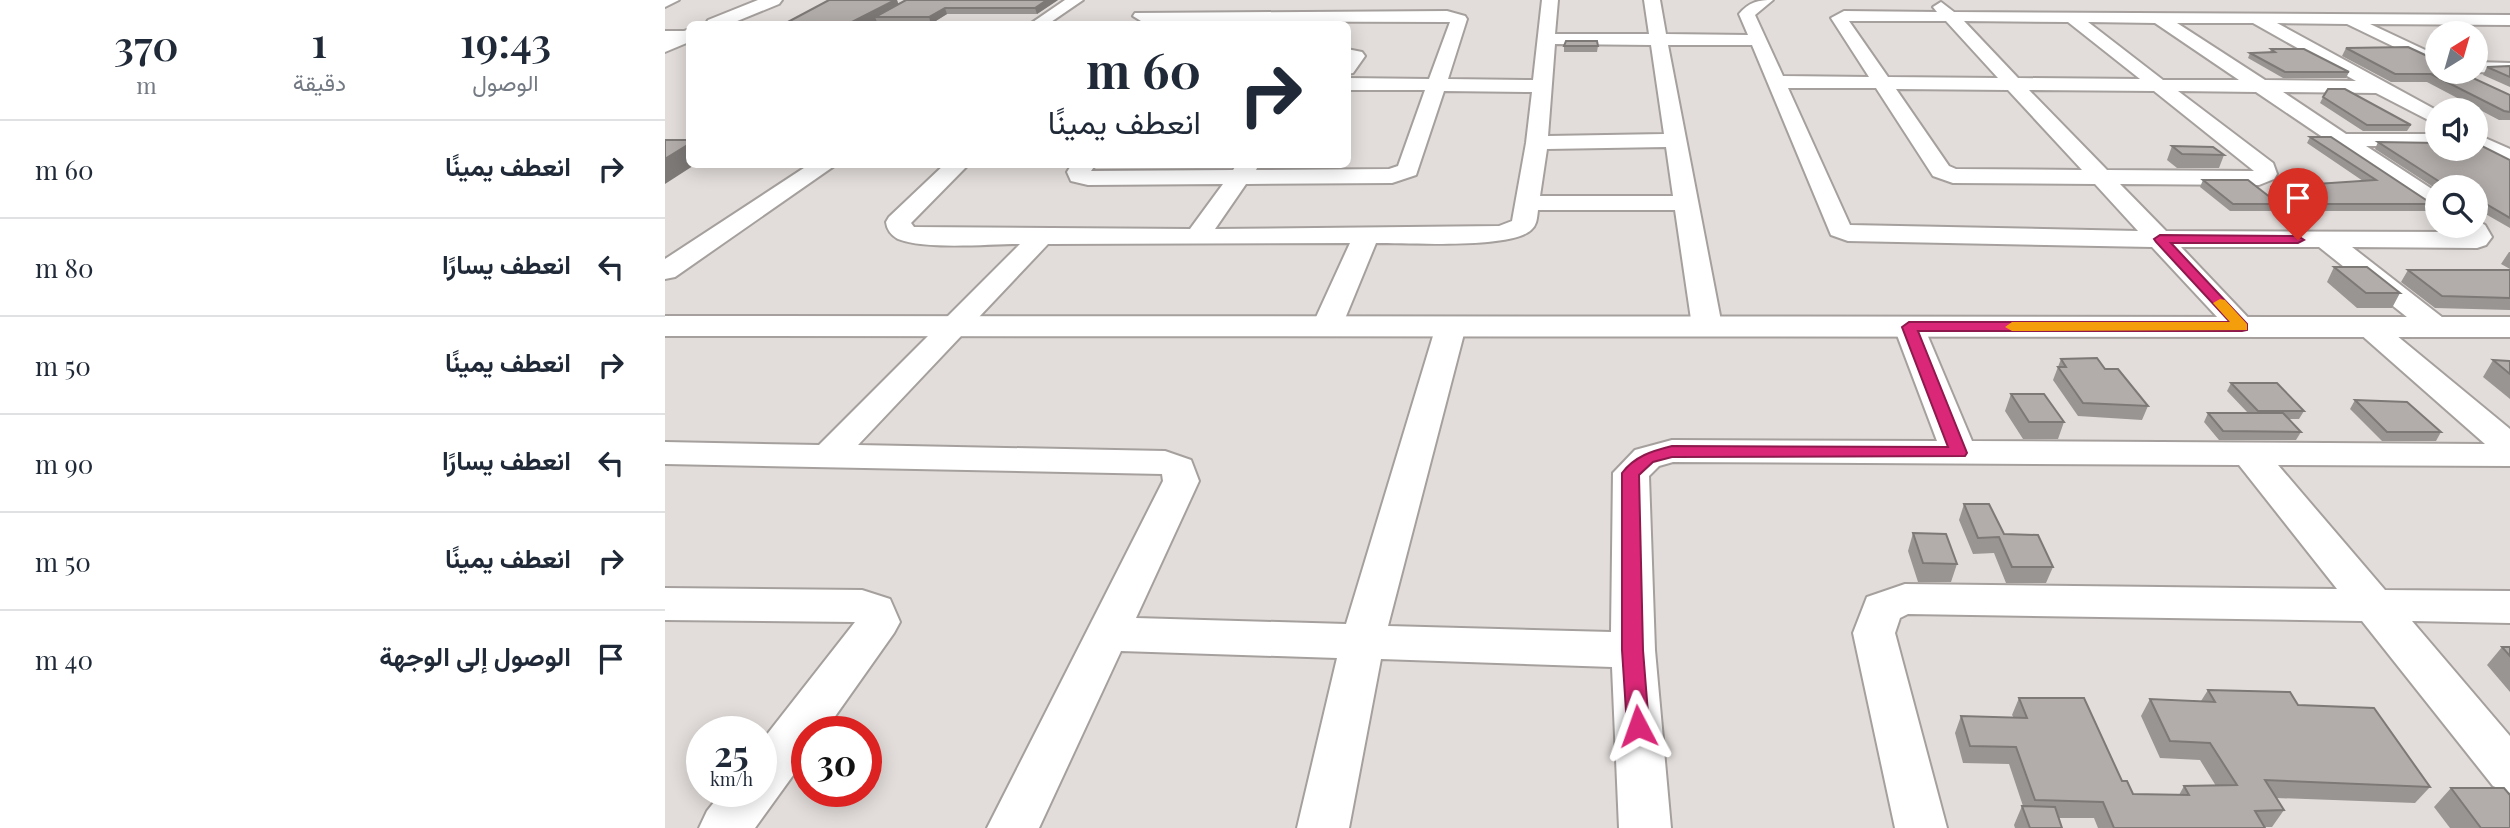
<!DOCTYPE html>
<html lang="ar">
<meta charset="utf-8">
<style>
body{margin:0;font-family:"Playfair Display",Vazirmatn,serif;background:#f6f6f7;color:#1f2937;direction:rtl;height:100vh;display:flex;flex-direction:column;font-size:26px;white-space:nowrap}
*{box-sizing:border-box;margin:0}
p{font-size:23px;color:#747a83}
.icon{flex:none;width:38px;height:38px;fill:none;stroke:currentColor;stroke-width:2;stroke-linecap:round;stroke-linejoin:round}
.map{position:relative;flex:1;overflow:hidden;direction:ltr}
.drawer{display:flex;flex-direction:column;background:#fff;width:665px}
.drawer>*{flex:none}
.top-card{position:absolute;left:21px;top:21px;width:665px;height:147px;border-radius:10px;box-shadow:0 4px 18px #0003;direction:rtl;background:#fff;color:#1f2937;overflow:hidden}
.needle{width:46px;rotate:37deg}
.tools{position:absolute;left:1760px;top:21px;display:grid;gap:14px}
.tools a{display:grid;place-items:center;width:63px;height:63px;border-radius:50%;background:#fff;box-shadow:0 4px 18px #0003;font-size:35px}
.speed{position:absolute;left:21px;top:716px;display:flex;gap:14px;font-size:35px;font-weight:700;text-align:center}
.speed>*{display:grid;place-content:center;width:91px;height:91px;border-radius:50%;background:#fff;box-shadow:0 4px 18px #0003;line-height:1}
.speed small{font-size:18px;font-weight:400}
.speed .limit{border:10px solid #d22;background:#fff;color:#111}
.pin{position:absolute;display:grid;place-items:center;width:60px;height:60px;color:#fff;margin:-72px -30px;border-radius:50% 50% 50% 0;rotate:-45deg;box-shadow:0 0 7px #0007}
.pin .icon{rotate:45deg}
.me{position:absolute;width:77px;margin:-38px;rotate:356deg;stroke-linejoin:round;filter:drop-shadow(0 0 5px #0008)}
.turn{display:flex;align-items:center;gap:24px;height:147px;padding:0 35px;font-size:32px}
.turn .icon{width:91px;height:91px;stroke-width:2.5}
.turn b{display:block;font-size:49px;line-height:60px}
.eta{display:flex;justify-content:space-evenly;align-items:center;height:119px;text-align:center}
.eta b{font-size:42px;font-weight:600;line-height:49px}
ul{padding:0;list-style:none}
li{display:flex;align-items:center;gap:21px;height:98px;padding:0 35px;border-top:2px solid #e0e1e3}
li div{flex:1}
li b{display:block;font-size:26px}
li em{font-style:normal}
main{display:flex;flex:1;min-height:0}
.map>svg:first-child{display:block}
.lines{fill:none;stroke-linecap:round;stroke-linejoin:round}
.street-casing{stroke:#a5a09d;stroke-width:4}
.secondary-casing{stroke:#a5a09d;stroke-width:4}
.street{fill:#fff;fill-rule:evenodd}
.secondary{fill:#fff;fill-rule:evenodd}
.wall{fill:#999592}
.shaded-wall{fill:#7d7977}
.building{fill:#b2adaa;stroke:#7d7977;stroke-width:2}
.route{fill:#db2777;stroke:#8e194d;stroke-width:2}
.slow{fill:#f59e0b}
</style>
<main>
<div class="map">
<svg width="1845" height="828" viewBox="0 0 1845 828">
<rect width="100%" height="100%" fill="#e2ddda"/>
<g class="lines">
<g class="street-casing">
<path id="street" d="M 0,0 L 14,0 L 0,7 Z
M 400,0 L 418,0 L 383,24 L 365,24 Z
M 877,0 L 893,0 L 890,34 L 984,34 L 979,0 L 995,0 L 1001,34 L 1083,35 L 1074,14 C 1084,2 1093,0 1108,0 L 1090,15 L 1118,76 L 1204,77 L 1166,18 L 1179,11 L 1272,12 L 1268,7 L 1276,2 L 1289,12 L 1845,15 L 1845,25 L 1705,24 L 1773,56 L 1773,68 L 1682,24 L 1612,23 L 1773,111 L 1773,125 L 1711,93 L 1618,92 L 1681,134 L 1773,134 L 1773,146 L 1701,146 L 1773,193 L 1773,211 L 1764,209 L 1591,92 L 1513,91 L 1608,163 L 1612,174 L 1609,179 L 1594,185 L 1455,184 L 1501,231 L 1798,232 L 1793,226 L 1811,226 L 1811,220 L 1820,225 L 1827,237 L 1821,245 L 1812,248 L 1687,247 L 1782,321 L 1787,327 L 1782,333 L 1772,336 L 1762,333 L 1654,247 L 1516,247 L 1592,327 L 1587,333 L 1577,336 L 1567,333 L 1487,247 L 1183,241 L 1166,235 L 1087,45 L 1003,45 L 1057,326 L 1052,332 L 1042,335 L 1032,332 L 1027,326 L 1010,210 L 873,210 C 872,218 872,225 866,230 C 846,249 742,243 711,243 L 677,326 L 672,332 L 662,335 L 652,332 L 647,326 L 685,243 L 383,244 L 193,445 L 500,451 L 526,460 L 534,481 L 471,618 L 681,624 L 771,326 L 776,320 L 786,317 L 796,320 L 801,326 L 723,626 L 946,632 L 948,473 L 970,450 L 1007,440 L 1272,441 L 1229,327 L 1234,321 L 1244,318 L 1254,321 L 1259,327 L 1307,441 L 1820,444 L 1694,333 L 1689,327 L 1694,321 L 1704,318 L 1714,321 L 1845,429 L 1845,466 L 1613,465 L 1720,590 L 1845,591 L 1845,623 L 1747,621 L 1845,736 L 1845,793 L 1828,786 L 1697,621 L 1243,614 L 1235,618 L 1230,633 L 1282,828 L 1230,828 L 1188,633 L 1202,597 L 1240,584 L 1672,589 L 1574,465 L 1008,462 L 994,466 L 984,476 L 990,650 L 1006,828 L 954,828 L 947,667 L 716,659 L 684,828 L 632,828 L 672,658 L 456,651 L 374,828 L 322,828 L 498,481 L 497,474 L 0,464 L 0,442 L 154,445 L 355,244 C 323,244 260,250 233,239 C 226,235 222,230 221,222 L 224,217 L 280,164 L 304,164 L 246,223 L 249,227 L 525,229 L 558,184 L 423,185 L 406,181 L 402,172 L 407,164 L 431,164 L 426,171 L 568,170 L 572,164 L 594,164 L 591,170 L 724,169 L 733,166 L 760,90 L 682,90 L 682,78 L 764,79 L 785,22 L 476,21 L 468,16 L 470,13 L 782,11 L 800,16 L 802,19 L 783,79 L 868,80 ZM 1184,21 L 1281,21 L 1333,78 L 1223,77 ZM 1299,21 L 1403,22 L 1475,79 L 1353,78 ZM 1423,22 L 1490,23 L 1574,80 L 1498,80 ZM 1512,23 L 1588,23 L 1691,81 L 1600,80 ZM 890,44 L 986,45 L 999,134 L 883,136 ZM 1123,88 L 1211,88 L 1268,176 L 1288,183 L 1430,184 L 1473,231 L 1185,225 ZM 1231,89 L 1343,90 L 1417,170 L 1291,169 L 1284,166 ZM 1364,90 L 1489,91 L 1589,171 L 1442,170 ZM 779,91 L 867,92 L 861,143 L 847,221 L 834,226 L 550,229 L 581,184 L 727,183 L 751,175 ZM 1001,147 L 1008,196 L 875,196 L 882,149 Z
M 0,31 L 24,31 L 24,41 L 0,41 Z
M 682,49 L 697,52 L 700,56 L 688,73 L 682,74 Z
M 1811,62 L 1845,63 L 1845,73 L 1808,72 L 1811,72 Z
M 1811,134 L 1845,149 L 1845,165 L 1811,149 Z
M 145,164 L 172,164 L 10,277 L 0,279 L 0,259 Z
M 0,588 L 197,590 L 225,599 L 235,622 L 229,633 L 159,732 L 142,732 L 142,756 L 90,828 L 34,828 L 42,811 L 58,791 L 96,791 L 96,742 L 190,622 L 0,620 Z"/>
</g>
<g class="secondary-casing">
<path id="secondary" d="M 93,0 L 117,0 L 114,4 L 65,24 L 41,24 L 43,20 Z
M 24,29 L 24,42 L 0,52 L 0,39 Z
M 0,316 L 1845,317 L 1845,337 L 0,336 Z"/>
</g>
<use href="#street" class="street"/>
<use href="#secondary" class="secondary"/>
</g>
<path class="wall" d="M 164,0 L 232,0 L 233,4 L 393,0 L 372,14 L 282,14 L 266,24 L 213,23 L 212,22 L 207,24 L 121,24 L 121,23 Z
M 899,46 L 933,46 L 932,52 L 899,52 Z
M 1681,48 L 1845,95 L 1845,120 L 1834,120 L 1762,82 L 1726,82 L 1677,56 Z
M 1606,49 L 1684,72 L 1681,78 L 1618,78 L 1583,58 L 1585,53 L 1605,52 Z
M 1845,66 L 1845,87 L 1818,75 L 1822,67 Z
M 1658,97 L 1746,125 L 1742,131 L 1698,131 L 1655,103 Z
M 1645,137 L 1767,204 L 1763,211 L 1565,211 L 1535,187 L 1538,180 L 1603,195 L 1606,187 L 1698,181 L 1642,143 Z
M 1713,142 L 1845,160 L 1845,228 L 1817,212 L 1811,212 L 1811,187 L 1773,187 L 1773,190 L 1710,149 Z
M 1507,146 L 1559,155 L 1554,168 L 1512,168 L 1502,160 Z
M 1844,252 L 1845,252 L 1845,269 L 1836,264 Z
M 1669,267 L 1735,293 L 1727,308 L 1692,308 L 1662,282 Z
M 1743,270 L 1845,270 L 1845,310 L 1770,308 L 1736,282 Z
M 1396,359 L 1440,369 L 1483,406 L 1477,420 L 1413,416 L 1388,380 Z
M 1828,360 L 1845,361 L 1845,399 L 1818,377 Z
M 1566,383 L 1639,411 L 1634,419 L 1624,419 L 1636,432 L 1631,440 L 1554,440 L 1539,422 L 1543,413 L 1583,413 L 1562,391 Z
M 1346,394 L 1399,422 L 1393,439 L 1358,439 L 1340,411 Z
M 1690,400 L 1776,432 L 1771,441 L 1717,441 L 1685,409 Z
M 1299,504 L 1339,534 L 1388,567 L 1381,583 L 1341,583 L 1329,553 L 1308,554 L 1294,520 Z
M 1248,533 L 1292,564 L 1286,582 L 1253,582 L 1243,551 Z
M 1837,647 L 1845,647 L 1845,692 L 1822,665 Z
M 1543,690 L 1633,705 L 1765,787 L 1750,803 L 1611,798 L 1619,810 L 1607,827 L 1599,827 L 1600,828 L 1433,828 L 1429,818 L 1393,818 L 1397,828 L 1350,828 L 1349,825 L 1357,806 L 1358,806 L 1344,764 L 1298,763 L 1290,733 L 1296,716 L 1349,718 L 1347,715 L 1354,698 L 1457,781 L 1468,794 L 1514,795 L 1519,786 L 1551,786 L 1535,760 L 1495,758 L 1476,716 L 1485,699 L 1536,701 Z
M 1786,788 L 1845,828 L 1785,828 L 1769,807 Z"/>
<path class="shaded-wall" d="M 230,0 L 232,0 L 235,9 L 210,17 L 212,22 L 207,24 L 188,24 L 187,22 Z
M 382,0 L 393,0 L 372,14 L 370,8 Z
M 280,8 L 282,14 L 266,24 L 264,17 Z
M 24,144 L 24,164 L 31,164 L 0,184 L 0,159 Z"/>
<path class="building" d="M 164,0 L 230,0 L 187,22 L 121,23 Z
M 241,0 L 382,0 L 370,8 L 280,8 L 264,17 L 210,17 Z
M 901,41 L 932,41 L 933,46 L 899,46 Z
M 1743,47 L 1773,61 L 1773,72 L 1795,72 L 1845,95 L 1845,112 L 1839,111 L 1766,74 L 1730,74 L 1681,48 Z
M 1606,49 L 1639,49 L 1684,72 L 1620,72 L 1585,53 L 1610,52 Z
M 1845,66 L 1845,77 L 1822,67 Z
M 1663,89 L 1680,89 L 1746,125 L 1702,125 L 1658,97 Z
M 1645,137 L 1666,137 L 1767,204 L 1568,204 L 1538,180 L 1583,180 L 1606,198 L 1606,187 L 1711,180 Z
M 0,140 L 24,140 L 24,144 L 0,159 Z
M 1713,142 L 1773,143 L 1773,149 L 1811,149 L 1811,144 L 1813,144 L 1845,160 L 1845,218 L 1821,204 L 1811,204 L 1811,187 L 1778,187 L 1778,184 Z
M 1507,146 L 1548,147 L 1559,155 L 1517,154 Z
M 1669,267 L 1702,267 L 1735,293 L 1701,293 Z
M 1743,270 L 1845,270 L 1845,298 L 1777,296 Z
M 1432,358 L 1440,369 L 1453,369 L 1483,406 L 1418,403 L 1393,367 L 1401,367 L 1396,359 Z
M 1828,360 L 1845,361 L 1845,374 Z
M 1566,383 L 1612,383 L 1639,411 L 1593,411 Z
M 1346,394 L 1379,394 L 1399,422 L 1364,422 Z
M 1690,400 L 1742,402 L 1776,432 L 1722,432 Z
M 1543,413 L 1618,413 L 1636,432 L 1558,431 Z
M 1299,504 L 1324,504 L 1339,534 L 1373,535 L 1388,567 L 1347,567 L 1334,537 L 1313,538 Z
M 1248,533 L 1281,534 L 1292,564 L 1258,563 Z
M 1837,647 L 1845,647 L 1845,656 Z
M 1543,690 L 1625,692 L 1633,705 L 1709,708 L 1765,787 L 1600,780 L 1619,810 L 1590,811 L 1600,828 L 1449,828 L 1438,802 L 1370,800 L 1351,747 L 1305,746 L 1296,716 L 1362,718 L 1354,698 L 1419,698 L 1457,781 L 1462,781 L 1468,794 L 1524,795 L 1519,786 L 1572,785 L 1545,743 L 1505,741 L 1485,699 L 1550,702 Z
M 1786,788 L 1839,788 L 1845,795 L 1845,828 L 1816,828 Z
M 1357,806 L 1390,807 L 1397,828 L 1365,828 Z"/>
<path class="route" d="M 1495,235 L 1633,236 L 1639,240 L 1633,243 L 1506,243 L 1582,324 L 1582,330 L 1577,331 L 1253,331 L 1302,453 L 1300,456 L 1007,457 L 988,462 L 974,475 L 978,650 L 984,726 L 981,733 L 973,736 L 965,733 L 962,726 L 957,650 L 957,473 C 970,456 987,451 1007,446 L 1283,447 L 1237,327 L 1244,322 L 1565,322 L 1491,242 L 1489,239 Z"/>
<path class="slow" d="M 1555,299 L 1560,300 L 1582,324 L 1582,330 L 1347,331 L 1340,327 L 1347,322 L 1565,322 L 1548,303 Z"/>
</svg>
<div class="tools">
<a><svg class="needle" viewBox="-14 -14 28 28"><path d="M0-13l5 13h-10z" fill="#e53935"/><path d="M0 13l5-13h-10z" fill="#747a83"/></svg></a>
<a><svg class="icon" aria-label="sound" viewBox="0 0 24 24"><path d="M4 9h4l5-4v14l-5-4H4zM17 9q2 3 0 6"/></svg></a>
<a><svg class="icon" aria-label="search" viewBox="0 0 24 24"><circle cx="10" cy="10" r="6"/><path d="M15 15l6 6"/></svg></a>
</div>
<div class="speed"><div>25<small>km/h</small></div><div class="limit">30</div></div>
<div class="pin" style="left:1633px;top:240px;background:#d93025"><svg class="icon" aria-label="arrive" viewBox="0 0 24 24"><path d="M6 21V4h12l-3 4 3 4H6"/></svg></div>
<svg class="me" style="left:973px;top:726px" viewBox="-20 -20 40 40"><path d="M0-17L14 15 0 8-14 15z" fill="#db2777" stroke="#fff" stroke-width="4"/></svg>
<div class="top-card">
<div class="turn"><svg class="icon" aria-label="right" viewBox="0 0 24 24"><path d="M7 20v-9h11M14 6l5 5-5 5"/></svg><div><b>60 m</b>انعطف يمينًا</div></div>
</div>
</div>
<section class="drawer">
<div class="eta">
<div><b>19:43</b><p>الوصول</p></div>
<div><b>1</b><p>دقيقة</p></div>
<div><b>370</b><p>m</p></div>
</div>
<ul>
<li><svg class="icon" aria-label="right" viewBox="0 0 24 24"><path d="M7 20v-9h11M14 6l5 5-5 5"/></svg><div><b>انعطف يمينًا</b></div><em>60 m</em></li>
<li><svg class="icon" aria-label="left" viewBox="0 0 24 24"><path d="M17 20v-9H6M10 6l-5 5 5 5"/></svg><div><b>انعطف يسارًا</b></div><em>80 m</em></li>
<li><svg class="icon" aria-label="right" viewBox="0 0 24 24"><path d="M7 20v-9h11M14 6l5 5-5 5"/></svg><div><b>انعطف يمينًا</b></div><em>50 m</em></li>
<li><svg class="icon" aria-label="left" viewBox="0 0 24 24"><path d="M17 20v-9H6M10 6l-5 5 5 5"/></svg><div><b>انعطف يسارًا</b></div><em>90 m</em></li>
<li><svg class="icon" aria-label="right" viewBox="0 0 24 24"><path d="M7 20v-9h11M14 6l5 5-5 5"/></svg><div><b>انعطف يمينًا</b></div><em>50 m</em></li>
<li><svg class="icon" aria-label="arrive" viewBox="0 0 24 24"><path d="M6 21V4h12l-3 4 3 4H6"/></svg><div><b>الوصول إلى الوجهة</b></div><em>40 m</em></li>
</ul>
</section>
</main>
